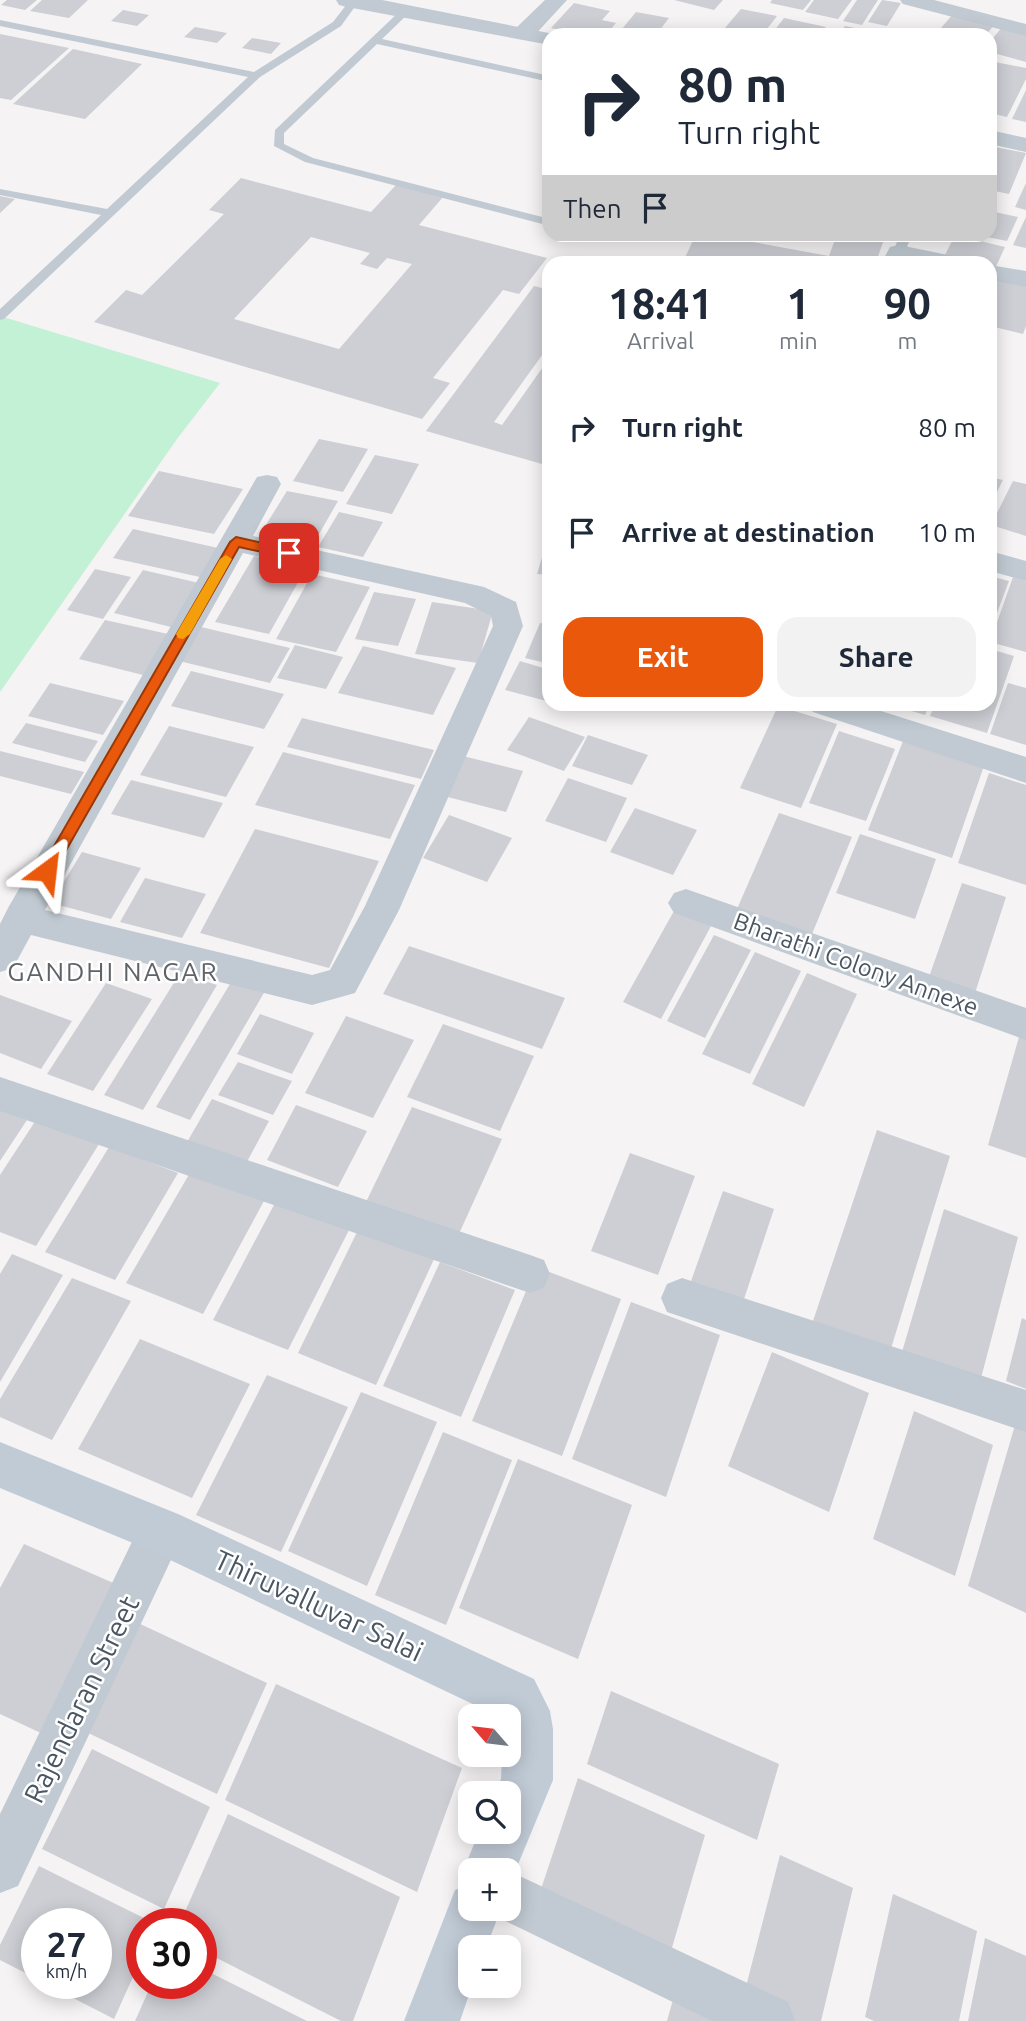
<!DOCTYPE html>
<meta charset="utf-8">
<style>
body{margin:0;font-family:Ubuntu,sans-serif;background:#f2f2f3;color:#1f2937;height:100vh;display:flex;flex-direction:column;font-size:26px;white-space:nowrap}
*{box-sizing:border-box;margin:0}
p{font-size:23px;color:#747a83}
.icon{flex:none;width:38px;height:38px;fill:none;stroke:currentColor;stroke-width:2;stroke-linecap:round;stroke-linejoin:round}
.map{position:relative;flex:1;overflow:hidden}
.drawer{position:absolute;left:542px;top:256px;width:455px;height:455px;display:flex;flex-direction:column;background:#fff;border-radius:21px;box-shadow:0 4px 18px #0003}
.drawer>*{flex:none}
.top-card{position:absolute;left:542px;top:28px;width:455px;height:214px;border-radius:21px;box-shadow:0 4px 18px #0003;background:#fff;color:#1f2937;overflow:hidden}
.needle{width:46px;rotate:298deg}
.buttons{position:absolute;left:458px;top:1704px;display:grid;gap:14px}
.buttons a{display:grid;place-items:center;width:63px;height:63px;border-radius:14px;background:#fff;box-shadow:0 4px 18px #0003;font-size:35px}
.speed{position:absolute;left:21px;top:1908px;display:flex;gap:14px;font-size:35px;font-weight:700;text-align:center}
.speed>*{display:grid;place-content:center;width:91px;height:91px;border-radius:50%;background:#fff;box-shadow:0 4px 18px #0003;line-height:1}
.speed small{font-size:18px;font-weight:400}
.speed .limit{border:10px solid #d22;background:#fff;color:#111}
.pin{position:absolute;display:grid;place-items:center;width:60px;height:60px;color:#fff;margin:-30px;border-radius:14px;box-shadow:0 4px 10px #0006}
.me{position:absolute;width:77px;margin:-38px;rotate:30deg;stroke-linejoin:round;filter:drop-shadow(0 0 5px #0008)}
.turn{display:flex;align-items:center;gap:24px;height:147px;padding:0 21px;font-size:32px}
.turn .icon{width:91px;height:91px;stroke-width:2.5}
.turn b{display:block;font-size:49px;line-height:60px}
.then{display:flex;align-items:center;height:66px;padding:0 21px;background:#0003;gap:14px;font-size:26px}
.eta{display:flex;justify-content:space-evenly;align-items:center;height:119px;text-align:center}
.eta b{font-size:42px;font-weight:700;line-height:49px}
.action{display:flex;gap:14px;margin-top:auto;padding:14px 21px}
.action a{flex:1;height:80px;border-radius:21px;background:#ea580c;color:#fff;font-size:28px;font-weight:700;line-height:80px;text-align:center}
.action a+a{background:#f2f2f3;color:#1f2937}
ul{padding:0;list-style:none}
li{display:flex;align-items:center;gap:21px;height:105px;padding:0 21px}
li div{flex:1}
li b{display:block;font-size:26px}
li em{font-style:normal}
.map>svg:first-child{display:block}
.green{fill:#c3f1d5}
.building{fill:#cdcfd5;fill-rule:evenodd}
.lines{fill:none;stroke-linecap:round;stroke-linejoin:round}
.service{fill:#c1cad2;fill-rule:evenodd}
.minor{fill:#c1cad2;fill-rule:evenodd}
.tertiary{fill:#c1cad2;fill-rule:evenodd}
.secondary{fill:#c1cbd6;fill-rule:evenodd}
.route{fill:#ea580c;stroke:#983908;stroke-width:2}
.slow{fill:#f59e0b}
.labels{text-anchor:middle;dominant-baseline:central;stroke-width:5;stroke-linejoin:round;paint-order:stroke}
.street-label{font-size:24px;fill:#4a5661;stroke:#fff}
.neighbourhood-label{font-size:26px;letter-spacing:2px;fill:#5f6368;stroke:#fff}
.near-street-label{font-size:28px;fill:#4a5661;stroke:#fff}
</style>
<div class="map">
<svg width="1026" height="2021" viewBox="0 0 1026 2021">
<rect width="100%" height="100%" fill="#f5f3f3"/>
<path class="green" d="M 0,316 L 220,383 L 177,439 L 0,692 Z"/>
<path class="building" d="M 7,0 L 37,0 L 25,10 L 1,5 Z
M 42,0 L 88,0 L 69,18 L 30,11 Z
M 674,0 L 723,0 L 714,10 Z
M 772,0 L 811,0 L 803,10 L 770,3 Z
M 814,0 L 852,0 L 838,19 L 805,12 Z
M 857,0 L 878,0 L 862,25 L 843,21 Z
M 882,0 L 901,3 L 887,26 L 868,22 Z
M 574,3 L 610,11 L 602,20 L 616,23 L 606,35 L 582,35 L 551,28 Z
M 741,9 L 777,16 L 767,29 L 774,31 L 784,18 L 826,27 L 820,35 L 719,35 Z
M 123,10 L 149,15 L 137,26 L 111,21 Z
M 636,12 L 669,18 L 656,35 L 617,35 Z
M 953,14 L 994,25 L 986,35 L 935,35 Z
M 845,26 L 885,34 L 885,35 L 838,35 Z
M 195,27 L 227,33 L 217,43 L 184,37 Z
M 1002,27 L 1026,34 L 1026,62 L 990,52 L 990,42 Z
M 0,34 L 69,48 L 11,100 L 0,98 Z
M 252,38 L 281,43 L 271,54 L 242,48 Z
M 73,49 L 142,64 L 85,119 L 13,104 Z
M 990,61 L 1026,68 L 1026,79 L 1007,117 L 990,113 Z
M 1026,90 L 1026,122 L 1012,119 Z
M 990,146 L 1026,153 L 1009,194 L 990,190 Z
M 241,178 L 371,212 L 396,185 L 443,197 L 419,225 L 547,258 L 519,294 L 503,290 L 433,378 L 450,383 L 422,419 L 94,322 L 126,290 L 142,295 L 224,214 L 209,210 ZM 311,237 L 370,253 L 360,264 L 377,269 L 387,258 L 412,264 L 339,349 L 234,319 Z
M 1026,183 L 1026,210 L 1015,207 Z
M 0,196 L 15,199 L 0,213 Z
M 990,211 L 1018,217 L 1007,241 L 982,236 L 990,234 Z
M 1026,217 L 1026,248 L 1013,245 Z
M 696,234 L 745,234 L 742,240 L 829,256 L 837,234 L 886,234 L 876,262 L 683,262 Z
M 955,235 L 1005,247 L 994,271 L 990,270 L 990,262 L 960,262 L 943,259 Z
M 997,274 L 1026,281 L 1026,326 L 1023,334 L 990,326 L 990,289 Z
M 534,286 L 550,290 L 550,344 L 494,422 L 502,425 L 550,357 L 550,452 L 542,464 L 426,431 Z
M 319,439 L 368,449 L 343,492 L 293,481 Z
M 375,455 L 419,464 L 392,514 L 346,504 Z
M 159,471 L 243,489 L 214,534 L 128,516 Z
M 990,477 L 1003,480 L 990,506 Z
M 1013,481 L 1026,484 L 1026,536 L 991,525 Z
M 287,491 L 338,501 L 311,548 L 259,536 Z
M 339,512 L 383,522 L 363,557 L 318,547 Z
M 133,529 L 218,548 L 200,577 L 113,558 Z
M 549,534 L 550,534 L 550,575 L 537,574 Z
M 254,556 L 306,568 L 269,634 L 215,622 Z
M 95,569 L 131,577 L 103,619 L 67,610 Z
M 143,570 L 199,583 L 171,627 L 114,613 Z
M 312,574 L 370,587 L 336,652 L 276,639 Z
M 990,576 L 1009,581 L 991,629 L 990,628 Z
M 1013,577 L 1026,581 L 1026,652 L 990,642 Z
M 374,592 L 416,599 L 398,646 L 355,639 Z
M 432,602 L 493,611 L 478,663 L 415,654 Z
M 105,620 L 168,634 L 143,675 L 79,659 Z
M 540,623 L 550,625 L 550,664 L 525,658 Z
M 201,627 L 290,648 L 270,683 L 179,661 Z
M 295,645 L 343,657 L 326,689 L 277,678 Z
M 363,646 L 456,668 L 433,715 L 338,693 Z
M 990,649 L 1014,656 L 987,733 L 930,716 L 935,704 L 990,704 Z
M 520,661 L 550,670 L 550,702 L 505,690 Z
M 191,671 L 284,694 L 264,729 L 171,706 Z
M 50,683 L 124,701 L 103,735 L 28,716 Z
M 1008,683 L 1026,688 L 1026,745 L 990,734 Z
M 888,704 L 930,704 L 925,715 Z
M 778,706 L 837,724 L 801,808 L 740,788 Z
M 529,717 L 585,737 L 564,771 L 507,750 Z
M 302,718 L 434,750 L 421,779 L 287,747 Z
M 26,723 L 98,741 L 85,762 L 12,743 Z
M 169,726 L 254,747 L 226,797 L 140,775 Z
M 839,731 L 895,749 L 866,821 L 809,803 Z
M 588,735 L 648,755 L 632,785 L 572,766 Z
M 903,741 L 984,766 L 952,858 L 868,830 Z
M 0,751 L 84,772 L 71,794 L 0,776 Z
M 283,752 L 415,785 L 390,839 L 255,805 Z
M 463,756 L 523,771 L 506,812 L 440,795 Z
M 989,773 L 1026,785 L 1026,885 L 958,863 Z
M 568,778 L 627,798 L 606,842 L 545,821 Z
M 131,780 L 223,803 L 204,838 L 111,814 Z
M 635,808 L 697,830 L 673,875 L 610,852 Z
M 779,813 L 852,837 L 812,934 L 737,909 Z
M 449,815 L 512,838 L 487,882 L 423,858 Z
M 255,829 L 379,861 L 329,968 L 200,933 Z
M 860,834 L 936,859 L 915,919 L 836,893 Z
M 82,852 L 141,868 L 111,919 L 51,903 Z
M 145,878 L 206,894 L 182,938 L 120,922 Z
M 962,883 L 1006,897 L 975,993 L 929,977 Z
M 674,911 L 711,926 L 661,1019 L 623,1002 Z
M 714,935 L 751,950 L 705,1038 L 667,1021 Z
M 409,946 L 565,998 L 542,1049 L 383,994 Z
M 755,952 L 801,971 L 750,1074 L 702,1054 Z
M 180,973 L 217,985 L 143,1110 L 104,1095 Z
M 807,973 L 857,994 L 804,1107 L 752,1084 Z
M 233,979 L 265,991 L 190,1120 L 156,1107 Z
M 106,983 L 152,999 L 93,1091 L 47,1074 Z
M 0,995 L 72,1021 L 41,1069 L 0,1053 Z
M 260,1014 L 314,1033 L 292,1074 L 237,1054 Z
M 346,1016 L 414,1040 L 373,1118 L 305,1093 Z
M 443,1024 L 534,1056 L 500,1131 L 407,1097 Z
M 1021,1030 L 1026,1032 L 1026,1158 L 988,1145 Z
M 238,1062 L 292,1081 L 273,1115 L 218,1095 Z
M 212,1099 L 269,1121 L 242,1171 L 183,1149 Z
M 296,1105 L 367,1131 L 338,1187 L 267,1160 Z
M 412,1107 L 502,1139 L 458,1236 L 366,1202 Z
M 0,1110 L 27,1120 L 0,1161 Z
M 36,1120 L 99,1144 L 36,1246 L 0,1232 L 0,1175 Z
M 877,1130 L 950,1156 L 889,1355 L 812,1324 Z
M 109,1147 L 178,1173 L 115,1280 L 45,1252 Z
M 630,1153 L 695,1176 L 658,1275 L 591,1251 Z
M 191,1171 L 265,1199 L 203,1314 L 126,1283 Z
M 723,1191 L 774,1209 L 743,1302 L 690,1284 Z
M 275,1203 L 349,1230 L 288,1350 L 213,1320 Z
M 944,1209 L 1018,1237 L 980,1382 L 902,1352 Z
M 359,1228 L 435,1257 L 376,1385 L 298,1353 Z
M 12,1254 L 63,1275 L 0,1382 L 0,1274 Z
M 440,1262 L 515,1290 L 461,1417 L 383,1386 Z
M 536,1267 L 621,1299 L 562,1456 L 472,1421 Z
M 72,1278 L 131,1301 L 52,1440 L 0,1417 L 0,1399 Z
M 631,1302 L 720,1335 L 666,1497 L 572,1459 Z
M 1022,1318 L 1026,1320 L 1026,1389 L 1006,1381 Z
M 140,1339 L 250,1384 L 192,1498 L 78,1449 Z
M 772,1352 L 869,1393 L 829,1512 L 728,1466 Z
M 267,1375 L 348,1407 L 281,1552 L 196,1515 Z
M 361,1392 L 437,1422 L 367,1586 L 288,1551 Z
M 914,1411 L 993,1445 L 955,1576 L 873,1539 Z
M 1015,1425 L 1026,1430 L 1026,1613 L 968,1586 Z
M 443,1432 L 512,1460 L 446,1625 L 375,1595 Z
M 518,1459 L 632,1505 L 578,1659 L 459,1608 Z
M 24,1544 L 118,1585 L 43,1734 L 0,1714 L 0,1588 Z
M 138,1623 L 267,1683 L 217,1794 L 84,1731 Z
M 276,1684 L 462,1768 L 417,1892 L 225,1800 Z
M 611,1691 L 779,1764 L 757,1840 L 587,1764 Z
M 92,1749 L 210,1807 L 164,1909 L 42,1849 Z
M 578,1778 L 705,1835 L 671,1951 L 541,1889 Z
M 228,1814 L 400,1897 L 353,2021 L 341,2021 L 201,1950 L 201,1923 L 180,1923 Z
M 780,1855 L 853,1888 L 821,2021 L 791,2021 L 743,1998 Z
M 39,1866 L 154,1923 L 142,1923 L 142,1957 L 114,2019 L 44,1983 L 96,1983 L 96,1923 L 37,1923 L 37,1979 L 0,1960 L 0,1945 Z
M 893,1894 L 977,1931 L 959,2021 L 874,2021 L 865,2017 Z
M 985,1938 L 1026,1956 L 1026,2021 L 968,2021 Z
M 201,1968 L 307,2021 L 135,2021 L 152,1983 L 201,1983 Z
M 676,1989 L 744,2021 L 667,2021 Z"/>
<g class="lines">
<path class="service" d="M 350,0 L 359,1 L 341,26 L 260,77 L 4,319 L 0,320 L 0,309 L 101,215 L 0,195 L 0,189 L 107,209 L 248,77 L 0,26 L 0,20 L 254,72 L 333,22 Z
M 401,10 L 410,12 L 382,39 L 550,76 L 550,82 L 377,44 L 284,133 L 284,144 L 313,158 L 550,219 L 550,226 L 305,162 L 274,146 L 275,130 Z
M 900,234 L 912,234 L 905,252 L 899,256 L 893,252 Z"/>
<path class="minor" d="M 545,0 L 567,0 L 532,38 L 516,38 L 513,33 L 516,28 Z
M 900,0 L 934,0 L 1026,24 L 1026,36 L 903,4 Z
M 899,245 L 958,257 L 961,262 L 882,262 L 890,247 Z
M 990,265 L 1026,271 L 1026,287 L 990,280 Z
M 267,475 L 277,477 L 281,484 L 253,536 L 484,587 L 516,602 L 523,626 L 399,910 L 355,993 L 312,1005 L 31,935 L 13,968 L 0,972 L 0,924 L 8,908 L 253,484 L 257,477 ZM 243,553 L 465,603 L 491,616 L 493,626 L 365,906 L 330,970 L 312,975 L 45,910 Z
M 990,551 L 1026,561 L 1026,581 L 990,571 Z
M 808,704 L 859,704 L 1026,757 L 1026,783 L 813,712 Z
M 686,889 L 1026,1008 L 1026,1040 L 674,913 L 668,903 L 674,893 Z
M 0,1077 L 530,1255 L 544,1260 L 550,1274 L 544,1288 L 530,1293 L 0,1111 Z
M 682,1278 L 1026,1390 L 1026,1432 L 667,1312 L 661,1298 L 667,1284 Z
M 161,1509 L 177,1515 L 183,1531 L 177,1547 L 18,1886 L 0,1893 L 0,1814 L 145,1515 Z
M 509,1871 L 788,2002 L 795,2021 L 712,2021 L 491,1914 L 489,1909 L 509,1909 Z"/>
<path class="tertiary" d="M 336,0 L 382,0 L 559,35 L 550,35 L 550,45 L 347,7 L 339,5 Z
M 990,130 L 1026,138 L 1026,152 L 990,144 Z"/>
<path class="secondary" d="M 0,1442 L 178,1514 L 534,1679 L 550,1711 L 553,1729 L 553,1780 L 509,1886 L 509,1871 L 471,1871 L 471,1909 L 501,1909 L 486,1948 L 471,1948 L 472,1986 L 460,2021 L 404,2021 L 455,1890 L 468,1885 L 463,1871 L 479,1832 L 509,1832 L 509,1794 L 495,1794 L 501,1779 L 502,1755 L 509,1755 L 509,1717 L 500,1717 L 145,1548 L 0,1488 Z"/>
</g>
<path class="route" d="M 236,537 L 289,549 L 295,553 L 289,558 L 239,547 L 52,875 L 42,875 L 39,871 L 42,867 L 230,542 Z"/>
<path class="slow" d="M 226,555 L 232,559 L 190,634 L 183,639 L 178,638 L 176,634 L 220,559 Z"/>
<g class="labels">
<g class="street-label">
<text transform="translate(856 964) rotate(20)">Bharathi Colony Annexe</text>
</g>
<g class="neighbourhood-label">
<text x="113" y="971">GANDHI NAGAR</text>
</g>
<g class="near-street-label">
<text transform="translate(319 1605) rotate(25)">Thiruvalluvar Salai</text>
<text transform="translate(81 1699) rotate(-64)">Rajendaran Street</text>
</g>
</g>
</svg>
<div class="buttons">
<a><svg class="needle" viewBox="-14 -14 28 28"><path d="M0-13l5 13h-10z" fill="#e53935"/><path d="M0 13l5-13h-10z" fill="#747a83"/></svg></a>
<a><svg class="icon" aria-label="search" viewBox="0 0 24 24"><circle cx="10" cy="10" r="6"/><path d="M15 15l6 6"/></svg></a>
<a>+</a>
<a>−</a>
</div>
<div class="speed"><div>27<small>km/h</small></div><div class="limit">30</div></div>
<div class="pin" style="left:289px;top:553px;background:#d93025"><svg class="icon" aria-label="arrive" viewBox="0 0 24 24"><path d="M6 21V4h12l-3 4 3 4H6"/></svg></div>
<svg class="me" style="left:47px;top:871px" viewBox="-20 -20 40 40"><path d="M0-17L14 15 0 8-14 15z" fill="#ea580c" stroke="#fff" stroke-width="4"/></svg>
<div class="top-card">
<div class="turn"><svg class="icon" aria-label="right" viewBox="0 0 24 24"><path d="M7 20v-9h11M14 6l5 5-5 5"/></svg><div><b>80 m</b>Turn right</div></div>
<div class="then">Then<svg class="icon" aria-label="arrive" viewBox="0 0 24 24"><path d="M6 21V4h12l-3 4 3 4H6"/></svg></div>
</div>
<section class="drawer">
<div class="eta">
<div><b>18:41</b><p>Arrival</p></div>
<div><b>1</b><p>min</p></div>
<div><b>90</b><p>m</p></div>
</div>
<ul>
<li><svg class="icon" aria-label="right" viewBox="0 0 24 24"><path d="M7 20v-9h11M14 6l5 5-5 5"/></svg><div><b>Turn right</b></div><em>80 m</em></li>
<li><svg class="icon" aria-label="arrive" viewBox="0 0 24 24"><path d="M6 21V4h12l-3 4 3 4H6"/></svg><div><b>Arrive at destination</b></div><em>10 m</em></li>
</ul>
<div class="action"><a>Exit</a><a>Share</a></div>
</section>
</div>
